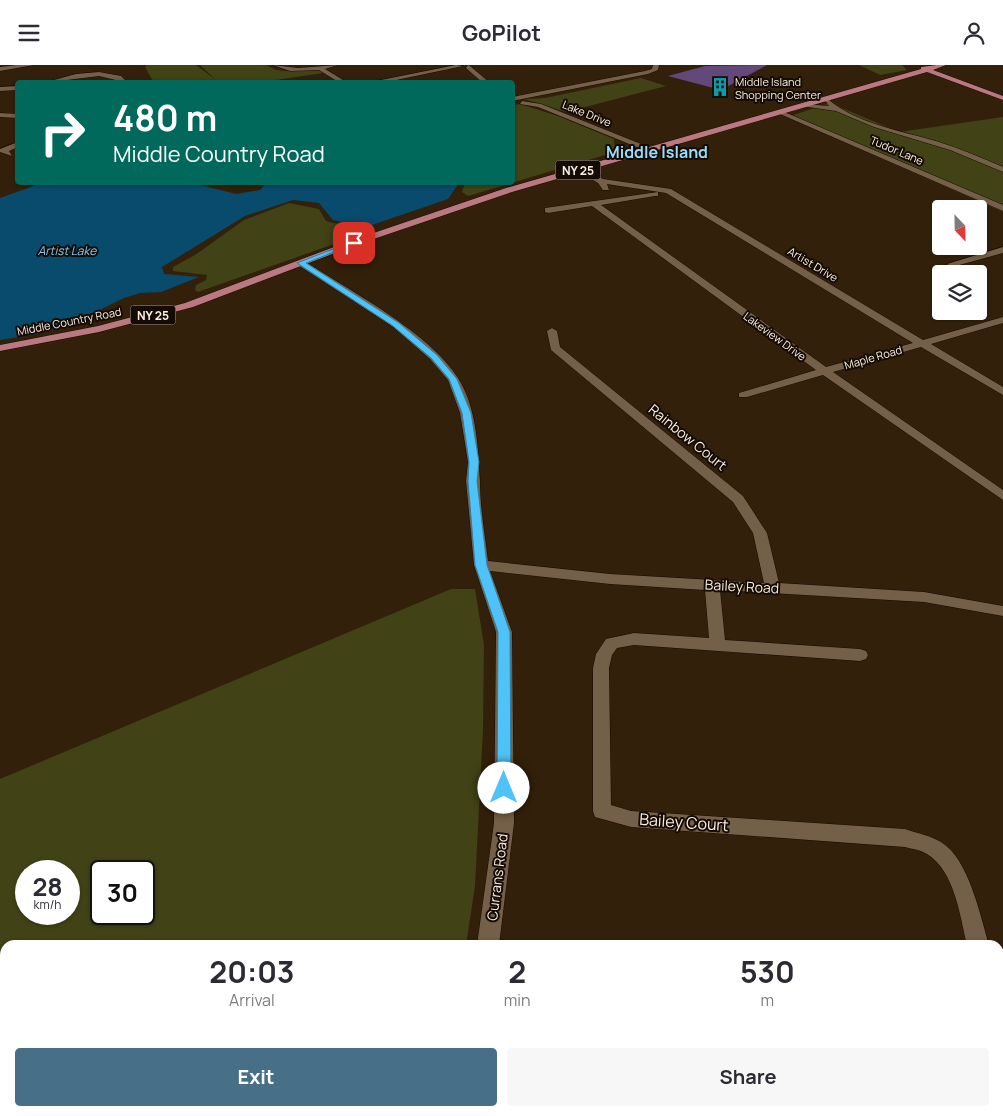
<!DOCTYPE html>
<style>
body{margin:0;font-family:Manrope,sans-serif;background:#f7f7f7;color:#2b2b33;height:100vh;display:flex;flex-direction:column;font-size:19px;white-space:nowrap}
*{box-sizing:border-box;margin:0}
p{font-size:16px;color:#7c7c81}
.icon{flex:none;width:28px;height:28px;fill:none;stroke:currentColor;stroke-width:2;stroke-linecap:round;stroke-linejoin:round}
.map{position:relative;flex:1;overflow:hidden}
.drawer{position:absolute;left:0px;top:875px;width:1004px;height:176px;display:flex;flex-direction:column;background:#fff;border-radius:15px 15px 0 0;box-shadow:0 1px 4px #0004}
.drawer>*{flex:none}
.banner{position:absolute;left:15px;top:15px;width:500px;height:105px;border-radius:5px;box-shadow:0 1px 4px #0004;background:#00695c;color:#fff;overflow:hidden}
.needle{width:32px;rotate:158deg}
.tools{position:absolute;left:932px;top:135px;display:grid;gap:10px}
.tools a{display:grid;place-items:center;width:55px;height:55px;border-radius:5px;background:#fff;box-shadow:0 1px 4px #0004;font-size:25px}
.speed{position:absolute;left:15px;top:795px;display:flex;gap:10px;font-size:25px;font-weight:700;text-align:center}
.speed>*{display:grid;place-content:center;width:65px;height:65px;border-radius:50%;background:#fff;box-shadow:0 1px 4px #0004;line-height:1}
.speed small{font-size:12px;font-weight:400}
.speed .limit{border:2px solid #111;border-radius:8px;background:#fff;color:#111}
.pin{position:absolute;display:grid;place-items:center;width:42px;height:42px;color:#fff;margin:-21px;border-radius:10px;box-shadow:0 2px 8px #0006}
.me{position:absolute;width:55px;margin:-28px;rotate:0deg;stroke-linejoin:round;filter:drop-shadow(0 0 4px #0008)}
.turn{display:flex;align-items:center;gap:18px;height:105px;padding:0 15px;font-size:22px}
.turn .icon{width:65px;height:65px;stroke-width:2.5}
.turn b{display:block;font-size:35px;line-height:42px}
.eta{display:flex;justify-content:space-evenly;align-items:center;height:85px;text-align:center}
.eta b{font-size:30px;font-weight:700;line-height:35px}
.action{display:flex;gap:10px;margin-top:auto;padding:10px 15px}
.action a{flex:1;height:58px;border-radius:5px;background:#477088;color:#fff;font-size:20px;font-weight:700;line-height:58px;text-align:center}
.action a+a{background:#f7f7f7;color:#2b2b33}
header{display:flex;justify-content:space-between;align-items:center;height:65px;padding:0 15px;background:#fff;font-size:22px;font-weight:700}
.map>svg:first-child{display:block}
.green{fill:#414216;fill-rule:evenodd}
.water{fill:#094b6d}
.building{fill:#62497a}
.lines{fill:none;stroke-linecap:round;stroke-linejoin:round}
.minor-casing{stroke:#190900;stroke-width:1}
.major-casing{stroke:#190900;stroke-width:1}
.minor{fill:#745f48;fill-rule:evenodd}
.major{fill:#ba7880;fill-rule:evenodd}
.route{fill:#4fc3f7;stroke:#337fa1}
.labels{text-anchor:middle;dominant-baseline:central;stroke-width:4;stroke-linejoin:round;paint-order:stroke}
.far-poi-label{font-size:11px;fill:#fbeee1;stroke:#140c04;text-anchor:start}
.far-street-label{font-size:11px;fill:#fbeee1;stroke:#140c04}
.shield{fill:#140c04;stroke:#b6aa9f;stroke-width:1}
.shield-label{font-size:12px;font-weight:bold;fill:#fbeee1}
.far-water-label{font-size:12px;font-style:italic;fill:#86c7f3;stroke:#140c04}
.street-label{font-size:14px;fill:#fbeee1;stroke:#140c04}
.far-district-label{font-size:16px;font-weight:bold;fill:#9bdbfd;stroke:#140c04}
.near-street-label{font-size:16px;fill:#fbeee1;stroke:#140c04}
</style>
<header><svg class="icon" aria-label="menu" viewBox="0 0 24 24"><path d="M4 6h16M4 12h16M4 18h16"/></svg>GoPilot<svg class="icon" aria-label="person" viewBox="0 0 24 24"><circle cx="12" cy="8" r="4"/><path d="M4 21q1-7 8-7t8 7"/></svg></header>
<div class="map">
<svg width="1003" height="1051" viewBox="0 0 1003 1051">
<rect width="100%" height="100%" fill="#32200a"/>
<path class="green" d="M 147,0 L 196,0 L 216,15 L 200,0 L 266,0 L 276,5 L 286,6 L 318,4 L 323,8 L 276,15 L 275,17 L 154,18 L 145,2 Z
M 859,0 L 902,0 L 907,5 L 880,10 Z
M 641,13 L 666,21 L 566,47 L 524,34 L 545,33 Z
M 830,38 L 899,67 L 1003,52 L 1003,147 L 787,52 Z
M 520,39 L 558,51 L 614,74 L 615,87 L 468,131 L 462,127 L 465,118 L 512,118 L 513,40 Z
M 289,138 L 319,144 L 326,156 L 362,165 L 354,172 L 198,227 L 195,225 L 196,220 L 206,215 L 207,210 L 173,206 L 173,202 L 195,190 L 244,155 Z
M 451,524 L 475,524 L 484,580 L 483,665 L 475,821 L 466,880 L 5,880 L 5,1046 L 440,1046 L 439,1051 L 0,1051 L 0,714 ZM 26,806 L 69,806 L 69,849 L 26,849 ZM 101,806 L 144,806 L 144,849 L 101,849 Z"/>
<path class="water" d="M 42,118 L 192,118 L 236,129 L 260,125 L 267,118 L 459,118 L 448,134 L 366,162 L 333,155 L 319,138 L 293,135 L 245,151 L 162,202 L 164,209 L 199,212 L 161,227 L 140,228 L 124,233 L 77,256 L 38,269 L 0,275 L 0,133 Z"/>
<path class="building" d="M 767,0 L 721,25 L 668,11 L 705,1 Z"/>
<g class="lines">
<g class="minor-casing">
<path id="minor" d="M 17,0 L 34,0 L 0,6 L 0,2 Z
M 273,0 L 298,3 L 338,0 L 325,4 L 348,18 L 340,18 L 319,5 L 290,6 Z
M 456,0 L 463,1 L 382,18 L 366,18 Z
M 468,0 L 470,1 L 490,18 L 483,18 L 466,3 Z
M 653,0 L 659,0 L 658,5 L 648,9 L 512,36 L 512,32 L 645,6 L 652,4 Z
M 99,7 L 121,11 L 128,18 L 99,11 L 43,18 L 76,9 Z
M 18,21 L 18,25 L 0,26 L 0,22 Z
M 824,34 L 828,34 C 856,59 903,66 939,77 C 961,84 982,93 1003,102 L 1003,107 L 950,85 L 874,62 L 836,46 L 801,41 L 804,39 L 829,41 Z
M 522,36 L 541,39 L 656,85 L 649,87 L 538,42 L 520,39 Z
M 782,46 L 1003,140 L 1003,146 L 780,49 Z
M 0,48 L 18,49 L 18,53 L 0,52 Z
M 18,77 L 18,82 L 9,86 L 12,91 L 0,87 L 0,84 Z
M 578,102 L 584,102 L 603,114 L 671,124 L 923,275 L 1003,252 L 1003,258 L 931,279 L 1003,322 L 1003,330 L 921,282 L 833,307 L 1003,425 L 1003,435 L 823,310 L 747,332 L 739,332 L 739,328 L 816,305 L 592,141 L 548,148 L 545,147 L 545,143 L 658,127 L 658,131 L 655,131 L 601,140 L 826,302 L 913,278 L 666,128 L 607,119 L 609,125 L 603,125 L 598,118 L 578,106 Z
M 1003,182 L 1003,188 L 952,202 L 947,199 Z
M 298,196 L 304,196 C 349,225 430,268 458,313 C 477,343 478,383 480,416 C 480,443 485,470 488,496 L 610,509 L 764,518 L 753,468 L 733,437 L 551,285 L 547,266 L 552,263 L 557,266 L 560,282 L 743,431 L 767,468 L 779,518 L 924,527 L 1003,541 L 1003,551 L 924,537 L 720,525 L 725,575 L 860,584 L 866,586 L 868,590 L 866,594 L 860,596 L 634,580 L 617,583 L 612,590 L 609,603 L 611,740 L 631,746 L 905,764 C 917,768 931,771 941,777 C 969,794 980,850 989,880 L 967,880 C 960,852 955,806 927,789 C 921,785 912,784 905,782 L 631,762 L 595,752 L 593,746 L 593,603 L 596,589 L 606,574 L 634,568 L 709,573 L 705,525 L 610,519 L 490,506 L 512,567 L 514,758 L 499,880 L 477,880 L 494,758 L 496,567 L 474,500 L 466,416 L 468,397 L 460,348 L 448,315 L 430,294 L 392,261 L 298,200 Z
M 999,939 L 1003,940 L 1003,975 L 999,974 Z
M 1003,1033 L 1003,1051 L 979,1051 L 981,1046 L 999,1046 L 999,1035 Z
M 458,1046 L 482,1046 L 481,1051 L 457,1051 Z
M 582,1046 L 606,1046 L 606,1051 L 582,1051 Z
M 912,1046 L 976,1046 L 978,1051 L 914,1051 Z"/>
</g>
<g class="major-casing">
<path id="major" d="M 937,0 L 946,0 L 933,5 L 1003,31 L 1003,35 L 927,7 L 512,127 L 356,180 L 193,242 L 99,267 L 0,286 L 0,280 L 98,261 L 185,238 L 350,176 L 506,123 L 921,4 L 921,2 Z"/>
</g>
<use href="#minor" class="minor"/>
<use href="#major" class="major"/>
</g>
<path class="route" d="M 351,177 L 357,178 L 306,198 L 399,258 L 437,290 L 457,314 L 471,348 L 479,397 L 477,416 L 487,500 L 510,567 L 511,723 L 509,727 L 499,727 L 497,723 L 498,567 L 475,500 L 468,416 L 469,397 L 462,348 L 449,314 L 431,293 L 393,261 L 297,198 Z"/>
<defs>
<g id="building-bare" transform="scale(1.5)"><path d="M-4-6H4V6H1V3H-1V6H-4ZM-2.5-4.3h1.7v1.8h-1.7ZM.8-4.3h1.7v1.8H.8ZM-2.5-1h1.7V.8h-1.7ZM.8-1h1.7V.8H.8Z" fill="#0f9aa8" stroke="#140c04" stroke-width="2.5" paint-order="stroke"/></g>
</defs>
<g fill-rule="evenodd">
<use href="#building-bare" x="720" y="22"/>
</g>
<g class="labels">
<g class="far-poi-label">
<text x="735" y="16">Middle Island<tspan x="735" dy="13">Shopping Center</tspan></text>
</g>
<g class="far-street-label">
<text transform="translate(587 48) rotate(22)">Lake Drive</text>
<text transform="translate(897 85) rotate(23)">Tudor Lane</text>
<text transform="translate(813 199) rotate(31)">Artist Drive</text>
<text transform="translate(69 256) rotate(-11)">Middle Country Road</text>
<text transform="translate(775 271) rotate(36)">Lakeview Drive</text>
<text transform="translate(873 292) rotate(-16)">Maple Road</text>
</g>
<g class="shield">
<rect x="555.5" y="95.5" width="45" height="19" rx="4"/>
<rect x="130.5" y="240.5" width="45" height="19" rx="4"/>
</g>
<g class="shield-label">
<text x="578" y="105">NY 25</text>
<text x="153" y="250">NY 25</text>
</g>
<g class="far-water-label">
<text x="67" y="185">Artist Lake</text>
</g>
<g class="street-label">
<text transform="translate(688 372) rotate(39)">Rainbow Court</text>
<text transform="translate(742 521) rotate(3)">Bailey Road</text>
<text transform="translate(497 812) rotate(-83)">Currans Road</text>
</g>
<g class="far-district-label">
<text x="657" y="87">Middle Island</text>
</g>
<g class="near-street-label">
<text transform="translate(684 757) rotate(4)">Bailey Court</text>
</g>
</g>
</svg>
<div class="tools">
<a><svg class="needle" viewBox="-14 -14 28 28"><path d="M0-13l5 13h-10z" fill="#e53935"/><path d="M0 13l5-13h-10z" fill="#7c7c81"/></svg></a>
<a><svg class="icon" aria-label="layers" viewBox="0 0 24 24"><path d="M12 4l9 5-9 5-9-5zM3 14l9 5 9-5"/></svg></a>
</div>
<div class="speed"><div>28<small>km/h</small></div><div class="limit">30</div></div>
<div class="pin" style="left:354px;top:178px;background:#d93025"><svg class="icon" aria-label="arrive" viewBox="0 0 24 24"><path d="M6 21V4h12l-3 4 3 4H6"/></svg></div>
<svg class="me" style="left:504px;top:723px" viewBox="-20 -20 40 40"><circle r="19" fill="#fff"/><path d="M0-13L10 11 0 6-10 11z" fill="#4fc3f7"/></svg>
<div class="banner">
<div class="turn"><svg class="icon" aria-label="right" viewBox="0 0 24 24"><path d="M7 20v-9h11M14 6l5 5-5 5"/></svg><div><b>480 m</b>Middle Country Road</div></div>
</div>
<section class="drawer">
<div class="eta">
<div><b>20:03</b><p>Arrival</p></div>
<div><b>2</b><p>min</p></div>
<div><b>530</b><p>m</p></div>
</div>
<div class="action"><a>Exit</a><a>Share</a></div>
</section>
</div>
